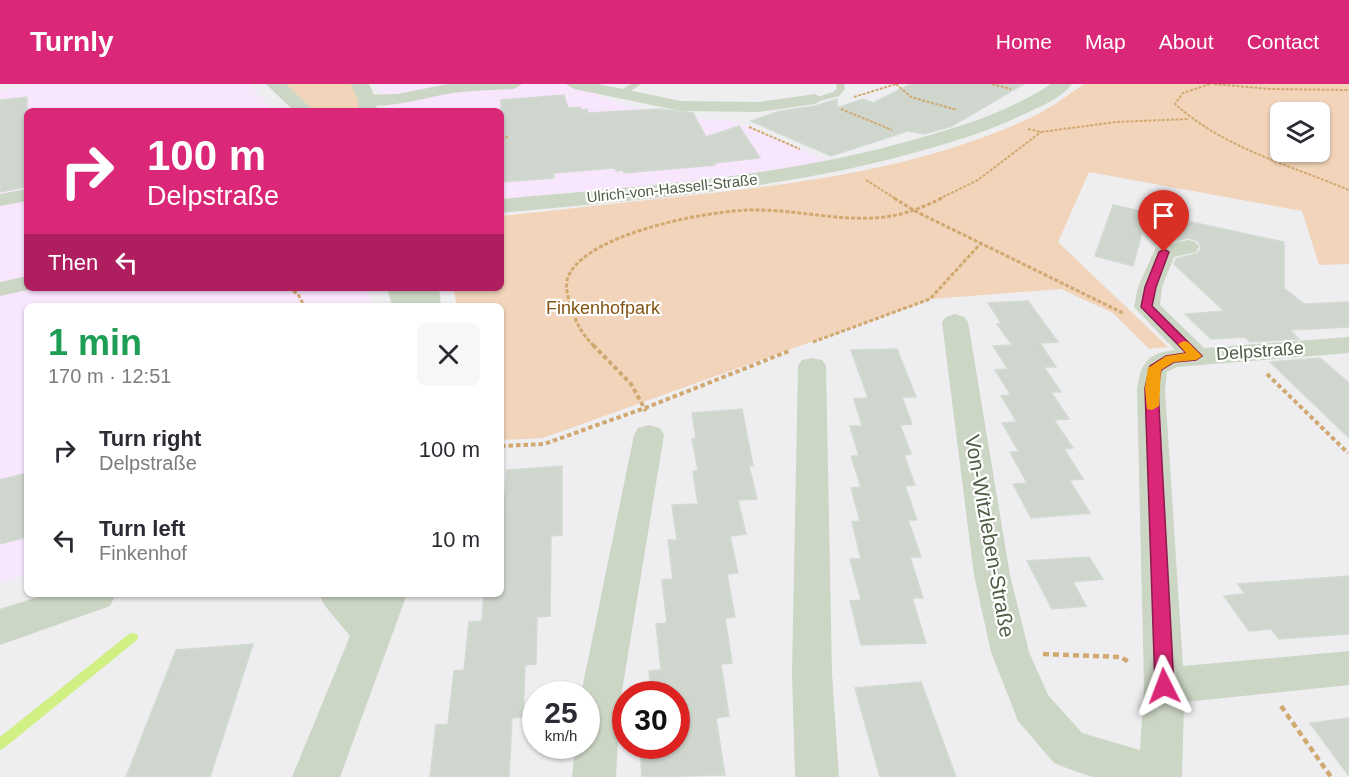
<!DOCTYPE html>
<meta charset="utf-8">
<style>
body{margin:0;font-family:Arial,sans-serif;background:#f7f7f7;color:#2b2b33;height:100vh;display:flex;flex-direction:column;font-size:22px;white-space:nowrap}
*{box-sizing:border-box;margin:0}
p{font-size:20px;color:#7c7c81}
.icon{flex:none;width:33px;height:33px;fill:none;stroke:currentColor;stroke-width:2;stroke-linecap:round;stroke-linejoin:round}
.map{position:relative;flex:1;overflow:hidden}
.panel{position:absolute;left:24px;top:219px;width:480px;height:294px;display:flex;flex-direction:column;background:#fff;border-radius:9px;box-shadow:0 2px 4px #0004}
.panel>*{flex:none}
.banner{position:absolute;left:24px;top:24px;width:480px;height:183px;border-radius:9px;box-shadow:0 2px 4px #0004;background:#db2777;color:#fff;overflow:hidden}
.fabs{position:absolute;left:1270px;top:18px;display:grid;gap:12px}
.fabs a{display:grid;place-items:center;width:60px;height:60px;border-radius:9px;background:#fff;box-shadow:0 2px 4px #0004;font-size:30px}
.speed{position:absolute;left:522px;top:597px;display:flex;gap:12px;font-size:30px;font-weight:700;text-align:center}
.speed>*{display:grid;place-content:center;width:78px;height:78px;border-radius:50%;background:#fff;box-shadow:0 2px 4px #0004;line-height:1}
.speed small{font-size:15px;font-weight:400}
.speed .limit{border:9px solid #d22;background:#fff;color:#111}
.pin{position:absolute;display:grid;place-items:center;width:51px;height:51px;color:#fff;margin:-62px -26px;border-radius:50% 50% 50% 0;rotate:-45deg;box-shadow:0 0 6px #0007}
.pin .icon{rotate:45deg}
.me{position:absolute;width:66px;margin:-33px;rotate:357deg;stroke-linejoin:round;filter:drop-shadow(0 0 4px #0008)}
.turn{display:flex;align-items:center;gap:21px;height:126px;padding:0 24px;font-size:27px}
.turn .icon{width:78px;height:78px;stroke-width:2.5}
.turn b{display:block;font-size:42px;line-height:51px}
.then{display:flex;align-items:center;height:57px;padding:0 24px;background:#0003;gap:12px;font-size:22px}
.round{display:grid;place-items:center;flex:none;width:63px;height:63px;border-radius:9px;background:#f7f7f7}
.summary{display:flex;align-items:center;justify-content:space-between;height:102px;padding:0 24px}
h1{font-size:36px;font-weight:600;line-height:45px;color:#1e9e55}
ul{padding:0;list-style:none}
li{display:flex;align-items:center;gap:18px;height:90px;padding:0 24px}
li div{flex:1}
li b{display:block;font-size:22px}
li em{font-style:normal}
header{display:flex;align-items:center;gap:36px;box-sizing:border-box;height:84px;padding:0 30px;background:#db2777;color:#fff}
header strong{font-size:28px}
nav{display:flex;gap:33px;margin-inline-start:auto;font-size:21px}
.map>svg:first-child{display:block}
.commercial{fill:#f8e6fd}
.green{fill:#f1d4ba;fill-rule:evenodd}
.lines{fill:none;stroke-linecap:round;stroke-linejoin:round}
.stream{fill:#d1f084;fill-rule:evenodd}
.building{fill:#cfd6cd;stroke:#d3dad2;stroke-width:1.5}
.path-far3{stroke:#d1a970;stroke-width:2;stroke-dasharray:3 1.5;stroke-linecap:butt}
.path-far2{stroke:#d1a970;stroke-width:3;stroke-dasharray:4 2;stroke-linecap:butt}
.path-far1{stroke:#d1a970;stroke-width:4;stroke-dasharray:4.5 3;stroke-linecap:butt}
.path{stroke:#d1a970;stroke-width:4.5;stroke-dasharray:6 4;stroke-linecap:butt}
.service{fill:#ccd6c4;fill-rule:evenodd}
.minor{fill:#ccd6c4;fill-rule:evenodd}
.tertiary{fill:#ccd6c4;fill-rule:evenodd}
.route{fill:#db2777;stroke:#8e194d;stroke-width:1.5}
.slow{fill:#f59e0b}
.labels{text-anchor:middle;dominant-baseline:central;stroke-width:4.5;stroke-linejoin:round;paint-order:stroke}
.far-street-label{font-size:15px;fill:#505d45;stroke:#fff}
.park-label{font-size:18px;fill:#825312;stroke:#fff}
.street-label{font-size:18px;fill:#505d45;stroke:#fff}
.near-street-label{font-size:21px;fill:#505d45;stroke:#fff}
</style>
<header>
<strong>Turnly</strong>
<nav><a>Home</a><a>Map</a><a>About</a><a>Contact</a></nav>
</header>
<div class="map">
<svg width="1349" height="693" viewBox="0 0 1349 693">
<rect width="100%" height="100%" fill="#eeeef1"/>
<path class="commercial" d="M 36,0 L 249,0 L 274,27 L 27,27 L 27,204 L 367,204 L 371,222 L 27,222 L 27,489 L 0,499 L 0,6 Z
M 376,0 L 616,0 L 596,9 L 599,12 L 627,22 L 684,33 L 729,37 L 744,41 L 828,78 L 692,97 L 501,115 L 501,27 L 389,27 Z"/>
<path class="green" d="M 284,0 L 353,0 L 361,27 L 315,27 Z
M 1084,0 L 1349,0 L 1349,180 L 1319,181 L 1302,127 L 1089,88 L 1058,158 L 1168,263 L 1149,265 L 1113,229 L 1061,205 L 931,215 L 543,354 L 501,356 L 501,222 L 457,222 L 453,204 L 501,204 L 501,132 C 566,125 630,118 695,111 C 812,98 932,82 1038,30 C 1054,22 1069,10 1084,0 ZM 1320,28 L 1320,68 L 1281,68 L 1281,28 Z"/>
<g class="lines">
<path class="stream" d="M 133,549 L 137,550 L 138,553 L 137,556 L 4,664 L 0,666 L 0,653 L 129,550 Z"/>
</g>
<path class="building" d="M 911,0 L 1024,0 L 952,42 L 924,50 L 908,47 L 831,72 L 751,37 L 780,27 L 815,22 L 837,15 L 837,24 L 863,15 L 873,19 Z
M 564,11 L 568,24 L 580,23 L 581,26 L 587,25 L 588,29 L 661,25 L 693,29 L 706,53 L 739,42 L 760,74 L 714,79 L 715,81 L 624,89 L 623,86 L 616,87 L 615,84 L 553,89 L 554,94 L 501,98 L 501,16 Z
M 27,13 L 27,103 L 0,108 L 0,16 Z
M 1113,121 L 1284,158 L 1284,204 L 1304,220 L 1349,218 L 1349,243 L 1290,246 L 1299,255 L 1250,258 L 1245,253 L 1211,255 L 1185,230 L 1224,227 L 1174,180 L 1176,175 L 1198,169 L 1201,164 L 1198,157 L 1188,154 L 1155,162 L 1142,149 L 1133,182 L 1095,172 Z
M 1028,217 L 1058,258 L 1040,259 L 1056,283 L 1044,283 L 1061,308 L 1051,308 L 1069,335 L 1054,336 L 1073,364 L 1064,365 L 1083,395 L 1069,396 L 1090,429 L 1031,434 L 1013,400 L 1027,399 L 1010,368 L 1019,368 L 1002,339 L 1017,338 L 1001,312 L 1011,311 L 995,286 L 1008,285 L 993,262 L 1012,261 L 997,240 L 1001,239 L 988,219 Z
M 897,265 L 916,313 L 902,313 L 912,340 L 900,341 L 911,370 L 904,371 L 915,401 L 905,402 L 917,436 L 908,436 L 921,473 L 910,473 L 923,514 L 912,514 L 926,559 L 861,561 L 850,517 L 861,516 L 850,475 L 861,475 L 852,438 L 860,437 L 851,404 L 861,403 L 851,372 L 859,372 L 850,342 L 862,342 L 854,315 L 868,314 L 851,266 Z
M 1320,274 L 1349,299 L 1349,354 L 1270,278 Z
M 742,325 L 753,382 L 749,382 L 757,415 L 738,416 L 746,450 L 730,452 L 738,489 L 727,490 L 735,533 L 725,534 L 732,579 L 721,580 L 729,632 L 716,634 L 725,691 L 642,693 L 640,662 L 676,662 L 676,610 L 651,610 L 649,587 L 661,586 L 656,540 L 667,539 L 662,496 L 673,495 L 668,456 L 677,456 L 672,421 L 698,420 L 693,387 L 698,386 L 692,355 L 696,355 L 692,329 Z
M 562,382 L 562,451 L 551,452 L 550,532 L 537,533 L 536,580 L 525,581 L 523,633 L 512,634 L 509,693 L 430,693 L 436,641 L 448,640 L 454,587 L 464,586 L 469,538 L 482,537 L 484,510 L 501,510 L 501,456 L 507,386 Z
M 27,389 L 27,453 L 0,460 L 0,396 Z
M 1089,473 L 1103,495 L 1073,498 L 1086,522 L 1052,525 L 1027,477 Z
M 1349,492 L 1349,550 L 1279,555 L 1271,545 L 1249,547 L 1224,512 L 1245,510 L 1238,500 Z
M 253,560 L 210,693 L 126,693 L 176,566 Z
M 921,598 L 956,693 L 880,693 L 855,604 Z
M 1349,634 L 1349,692 L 1310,639 Z"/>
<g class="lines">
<path class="path-far3" d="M 896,0 L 911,13 L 957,26
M 992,0 L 1011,5
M 1210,0 L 1183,9 L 1175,20 C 1224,64 1289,81 1349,106
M 1214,0 L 1270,5 L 1349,6
M 854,13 L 896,0
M 841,25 L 892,46
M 749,43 L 800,65
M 1028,45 L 1041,48 L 1116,38 L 1189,35
M 501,54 L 508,53
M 866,96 L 896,115
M 939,115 L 978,96 L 1041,48"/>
<path class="path-far2" d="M 894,114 L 915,127 L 1123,229
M 288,204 L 298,210 L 304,222
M 813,258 L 930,215 L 981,159
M 594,262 C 581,249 575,237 570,220 C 567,209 564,199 570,189 C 592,149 706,127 750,126 C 791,125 832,136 873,134 C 898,133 920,125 942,114"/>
<path class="path-far1" d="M 593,261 L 631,300 L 646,327
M 1267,290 L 1348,369
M 501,362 L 544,360 L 645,324 L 789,267"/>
<path class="path" d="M 1043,570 L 1121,573 L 1130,579
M 1281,622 L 1331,693"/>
<path class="service" d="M 631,0 L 641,0 L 625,11 L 619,11 L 619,7 Z
M 836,0 L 844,0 L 845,5 L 839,12 L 815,18 L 811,15 L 833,8 L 837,5 Z"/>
<path class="minor" d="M 448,0 L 522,0 L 514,5 C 494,6 473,6 453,9 C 435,11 370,31 359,16 L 367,11 L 397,10 Z
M 566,0 L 598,0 L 681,17 L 759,18 L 815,10 L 823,15 L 815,20 L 759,28 L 681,27 L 574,5 Z
M 27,105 L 27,117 L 0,122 L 0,110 Z
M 1188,156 L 1196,158 L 1199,163 L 1196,168 L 1174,173 L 1162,203 L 1160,221 L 1204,264 L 1349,253 L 1349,269 L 1177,283 L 1167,288 L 1165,305 L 1183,582 L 1349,567 L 1349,601 L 1184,618 L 1182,693 L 1092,693 L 1069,685 L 1054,679 L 1018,637 L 991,568 L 974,491 L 942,238 L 946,233 L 955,230 L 964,233 L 968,238 L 1010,491 L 1029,568 L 1048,611 L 1082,649 L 1140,666 L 1144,602 L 1137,305 C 1141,279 1147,269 1175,266 L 1134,223 L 1138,203 L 1156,163 Z
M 27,192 L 27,204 L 36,204 L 0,212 L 0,198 Z
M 812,274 L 822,276 L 826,282 L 832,589 L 839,693 L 795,693 L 792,589 L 798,282 L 802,276 Z
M 649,341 L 660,344 L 664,351 L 620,619 L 616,693 L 572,693 L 575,662 L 586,662 L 586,610 L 581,610 L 634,351 L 638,344 Z"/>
<path class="tertiary" d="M 266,0 L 286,0 L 314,27 L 294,27 Z
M 351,0 L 369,0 L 376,16 L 377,27 L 359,27 L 358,16 Z
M 1051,0 L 1072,0 C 1061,15 1035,25 1018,33 C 988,47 956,57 924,66 C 786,106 643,115 501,129 L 501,115 C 640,102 781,94 916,55 C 963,42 1010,27 1051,0 Z
M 387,204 L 439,204 L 441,222 L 392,222 Z
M 47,510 L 116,510 L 110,522 L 0,561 L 0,525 Z
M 319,510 L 364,510 L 366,512 L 367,510 L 407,510 L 340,693 L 292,693 L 350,552 L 325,522 Z"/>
</g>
<path class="route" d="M 1164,165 L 1169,168 L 1156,203 L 1152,222 L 1202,272 L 1196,276 L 1174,278 L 1161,286 L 1158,304 L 1174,602 L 1171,607 L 1164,610 L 1158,607 L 1155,602 L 1145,304 L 1150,282 L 1166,272 L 1186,269 L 1141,223 L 1145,203 L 1159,168 Z"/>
<path class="slow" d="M 1184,257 L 1188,258 L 1202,272 L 1196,276 L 1174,278 L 1161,286 L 1159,322 L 1152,326 L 1147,325 L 1145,304 L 1148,284 L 1166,272 L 1186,269 L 1178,260 Z"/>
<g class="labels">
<g class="far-street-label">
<text transform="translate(672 104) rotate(-6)">Ulrich-von-Hassell-Straße</text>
</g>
<g class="park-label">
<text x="603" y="224">Finkenhofpark</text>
</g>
<g class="street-label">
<text transform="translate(1260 267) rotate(-4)">Delpstraße</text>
</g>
<g class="near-street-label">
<text transform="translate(990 452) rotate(80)">Von-Witzleben-Straße</text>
</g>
</g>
</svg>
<div class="fabs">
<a><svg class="icon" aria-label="layers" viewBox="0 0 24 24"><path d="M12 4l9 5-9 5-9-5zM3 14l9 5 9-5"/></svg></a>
</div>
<div class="speed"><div>25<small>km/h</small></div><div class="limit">30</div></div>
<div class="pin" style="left:1164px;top:168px;background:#d93025"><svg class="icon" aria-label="arrive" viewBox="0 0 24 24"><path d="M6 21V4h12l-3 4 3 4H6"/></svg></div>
<svg class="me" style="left:1164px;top:602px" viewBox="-20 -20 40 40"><path d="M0-17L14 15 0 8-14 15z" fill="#db2777" stroke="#fff" stroke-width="4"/></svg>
<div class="banner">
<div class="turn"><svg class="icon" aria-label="right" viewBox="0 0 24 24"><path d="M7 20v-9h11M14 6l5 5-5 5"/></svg><div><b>100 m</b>Delpstraße</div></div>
<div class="then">Then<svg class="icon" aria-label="left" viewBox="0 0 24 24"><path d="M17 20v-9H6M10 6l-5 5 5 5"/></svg></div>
</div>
<section class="panel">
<div class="summary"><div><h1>1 min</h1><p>170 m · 12:51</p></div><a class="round"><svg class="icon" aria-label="close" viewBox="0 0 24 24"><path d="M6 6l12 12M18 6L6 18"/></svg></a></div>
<ul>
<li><svg class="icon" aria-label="right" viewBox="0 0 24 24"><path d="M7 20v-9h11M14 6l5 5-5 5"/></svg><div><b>Turn right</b><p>Delpstraße</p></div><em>100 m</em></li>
<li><svg class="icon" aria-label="left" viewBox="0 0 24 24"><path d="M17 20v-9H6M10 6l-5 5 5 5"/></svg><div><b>Turn left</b><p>Finkenhof</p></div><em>10 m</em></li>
</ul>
</section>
</div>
